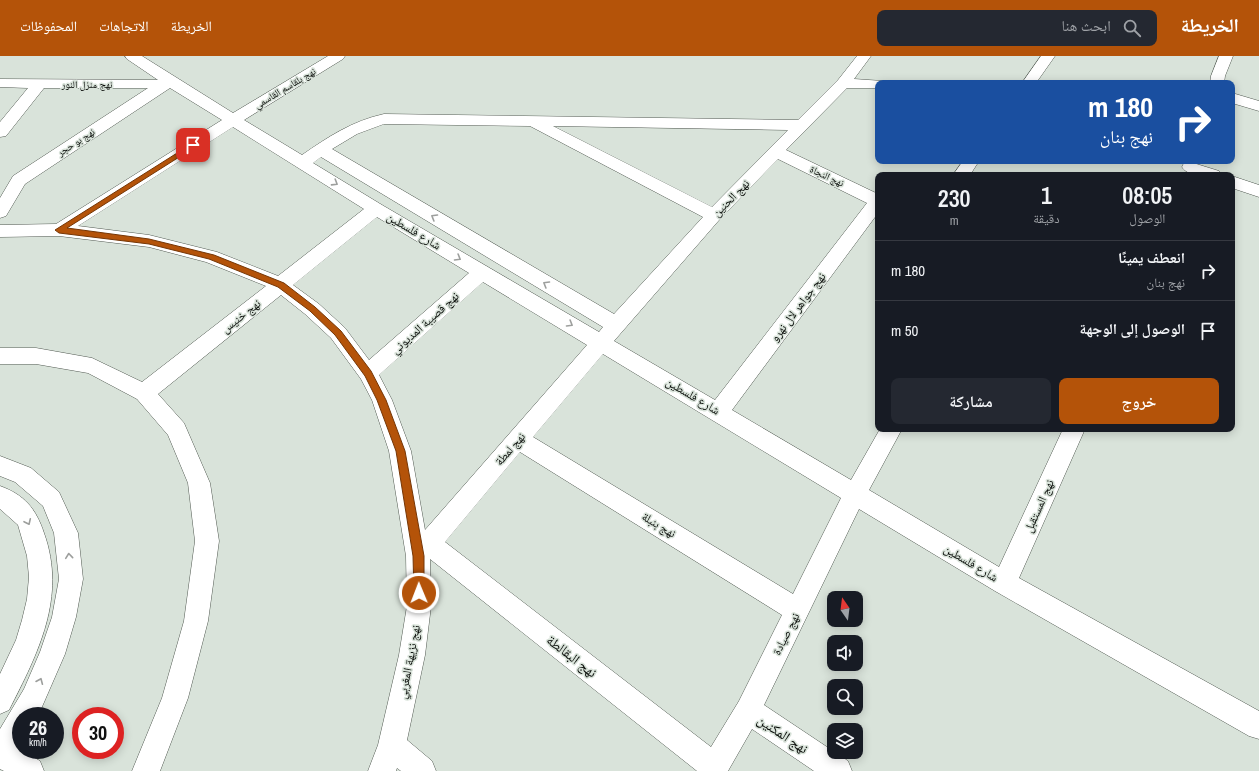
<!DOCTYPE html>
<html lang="ar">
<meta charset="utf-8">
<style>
body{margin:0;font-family:"Archivo Narrow","Noto Naskh Arabic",sans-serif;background:#242831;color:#f1f3f6;direction:rtl;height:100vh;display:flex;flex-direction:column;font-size:15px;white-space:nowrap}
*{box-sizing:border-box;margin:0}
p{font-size:13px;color:#9ea1a6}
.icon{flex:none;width:22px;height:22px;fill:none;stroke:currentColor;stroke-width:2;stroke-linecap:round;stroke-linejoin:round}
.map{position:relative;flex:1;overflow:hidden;direction:ltr}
.drawer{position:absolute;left:875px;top:116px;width:360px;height:260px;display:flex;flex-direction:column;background:#171b24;border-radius:8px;box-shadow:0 2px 10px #0003;direction:rtl}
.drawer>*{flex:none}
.guide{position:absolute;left:875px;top:24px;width:360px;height:84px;border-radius:8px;box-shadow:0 2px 10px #0003;direction:rtl;background:#1a4fa0;color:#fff;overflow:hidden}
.needle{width:26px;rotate:346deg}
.tools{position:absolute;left:827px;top:535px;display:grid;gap:8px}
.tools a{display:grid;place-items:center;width:36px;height:36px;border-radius:8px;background:#171b24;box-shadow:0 2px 10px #0003;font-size:20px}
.speed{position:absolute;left:12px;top:651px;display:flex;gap:8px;font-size:20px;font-weight:700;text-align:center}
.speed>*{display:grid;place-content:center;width:52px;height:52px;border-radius:50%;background:#171b24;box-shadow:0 2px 10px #0003;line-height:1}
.speed small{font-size:10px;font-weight:400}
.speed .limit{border:6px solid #d22;background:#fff;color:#111}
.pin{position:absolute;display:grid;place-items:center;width:34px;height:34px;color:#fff;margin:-17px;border-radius:8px;box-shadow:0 2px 6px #0006}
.me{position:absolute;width:44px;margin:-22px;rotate:359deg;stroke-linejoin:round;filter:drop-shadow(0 0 3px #0008)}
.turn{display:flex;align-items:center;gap:14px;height:84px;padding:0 16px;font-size:18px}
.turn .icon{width:52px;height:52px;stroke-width:2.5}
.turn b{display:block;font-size:28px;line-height:34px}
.eta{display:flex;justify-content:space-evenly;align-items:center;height:68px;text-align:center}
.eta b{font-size:24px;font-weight:600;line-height:28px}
.button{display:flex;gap:8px;margin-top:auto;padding:8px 16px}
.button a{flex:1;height:46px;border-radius:8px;background:#b45309;color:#fff;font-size:16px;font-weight:600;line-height:46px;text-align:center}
.button a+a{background:#242831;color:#f1f3f6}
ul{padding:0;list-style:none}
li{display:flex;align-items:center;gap:12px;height:60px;padding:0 16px;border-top:1px solid #363941}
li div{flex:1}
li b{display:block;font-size:15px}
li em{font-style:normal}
header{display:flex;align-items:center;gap:24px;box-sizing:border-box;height:56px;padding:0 20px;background:#b45309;color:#fff}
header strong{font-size:19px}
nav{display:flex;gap:22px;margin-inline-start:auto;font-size:14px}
.search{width:280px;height:36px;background:#242831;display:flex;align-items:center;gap:10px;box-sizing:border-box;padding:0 14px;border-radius:8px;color:#9ea1a6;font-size:15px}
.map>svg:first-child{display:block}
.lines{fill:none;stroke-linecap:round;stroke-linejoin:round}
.minor-casing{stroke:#525a52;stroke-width:1}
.minor{fill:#fff;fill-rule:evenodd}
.oneway{stroke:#9d9f9d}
.route{fill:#b45309;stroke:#753606}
.labels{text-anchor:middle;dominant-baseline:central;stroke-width:3;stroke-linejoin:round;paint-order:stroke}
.far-street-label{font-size:10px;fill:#0b0e0b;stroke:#d9e3da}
.street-label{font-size:12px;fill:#0b0e0b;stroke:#d9e3da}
.near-street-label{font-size:14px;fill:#0b0e0b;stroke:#d9e3da}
</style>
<header>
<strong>الخريطة</strong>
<div class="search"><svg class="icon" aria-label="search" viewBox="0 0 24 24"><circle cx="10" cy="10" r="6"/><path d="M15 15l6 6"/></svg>ابحث هنا</div>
<nav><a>الخريطة</a><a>الاتجاهات</a><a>المحفوظات</a></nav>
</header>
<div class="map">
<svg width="1259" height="715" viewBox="0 0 1259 715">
<rect width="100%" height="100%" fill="#d9e3da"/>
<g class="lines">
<g class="minor-casing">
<path id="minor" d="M 125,0 L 142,0 L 233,57 L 328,0 L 345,0 L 343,3 L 244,64 L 302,99 C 328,81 352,65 384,58 L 798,64 L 838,24 L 857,0 L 871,0 L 854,23 L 883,25 L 885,27 L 878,27 L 878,32 L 847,32 L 786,94 L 878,138 L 878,157 L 732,354 L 851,424 L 880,373 L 902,373 L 869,434 L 999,511 L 1063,373 L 1085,373 L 1019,522 L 1259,655 L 1259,683 L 1249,680 L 995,535 L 859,453 L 764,649 L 848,705 L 852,715 L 814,715 L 752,673 L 728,715 L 697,715 L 430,503 L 431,550 L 425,599 L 407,684 L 432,705 L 436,715 L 401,715 L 397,712 L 396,715 L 368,715 L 378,689 L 399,599 L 407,550 L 406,500 L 389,395 L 372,344 L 361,323 L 331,282 L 305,258 L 281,239 L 158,338 L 184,367 L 210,427 L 219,485 L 208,565 L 188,642 L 160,715 L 132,715 L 162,642 L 184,565 L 195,485 L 188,427 L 168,379 L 137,343 L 88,317 L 36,308 L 0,308 L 0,292 L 36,292 L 92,302 L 142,326 L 266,230 L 206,206 L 149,191 L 59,180 L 0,181 L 0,169 L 56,168 L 222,64 L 170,32 L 25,128 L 6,160 L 0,162 L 0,142 L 13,120 L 148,32 L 44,32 L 6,80 L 0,81 L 0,66 L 28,32 L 0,31 L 0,23 L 158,24 L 127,3 ZM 384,68 L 530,70 L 703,161 L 614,258 L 332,93 L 357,78 ZM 553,70 L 788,74 L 712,151 ZM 233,71 L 364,153 L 278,220 L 217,196 L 149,179 L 78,170 ZM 321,101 L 603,271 L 599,276 L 382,149 L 313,107 ZM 778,103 L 867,147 L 715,344 L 614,285 L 720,163 ZM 377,161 L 469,217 L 369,304 L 345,272 L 319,248 L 293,229 ZM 483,226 L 587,289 L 425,474 L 411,395 L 392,344 L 379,319 ZM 603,298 L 841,442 L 793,538 L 533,381 ZM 520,396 L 782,559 L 739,645 L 711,691 L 445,486 Z
M 1041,0 L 1055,0 L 1036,27 L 1022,27 Z
M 1219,0 L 1233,0 L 1225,20 L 1224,27 L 1210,27 L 1211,20 Z
M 1232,37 L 1259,45 L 1259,55 L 1232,47 Z
M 963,105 L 979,105 L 970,119 L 953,119 Z
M 1190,106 L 1219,115 L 1221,119 C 1209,119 1189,122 1182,111 L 1184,107 Z
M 1232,120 L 1259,129 L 1259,141 L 1232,132 Z
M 0,400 L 31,412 L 59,436 L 78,477 L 83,523 L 76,561 L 65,598 L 38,660 L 21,660 L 21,689 L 19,693 L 40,705 L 44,715 L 4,715 L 0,713 L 0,673 L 24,633 L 40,596 L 52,561 L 59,523 L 54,477 L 43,450 L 15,426 L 0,420 Z
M 0,430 C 25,439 36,453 44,477 C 67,541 38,597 9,654 L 0,658 L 0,618 L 16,584 L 22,564 L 27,543 L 29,521 L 27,500 L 18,469 L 0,453 Z"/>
</g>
<use href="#minor" class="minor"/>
</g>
<defs><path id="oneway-chevron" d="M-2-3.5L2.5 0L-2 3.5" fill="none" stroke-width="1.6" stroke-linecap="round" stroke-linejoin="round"/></defs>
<g class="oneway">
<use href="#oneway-chevron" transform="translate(335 127) rotate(32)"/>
<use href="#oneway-chevron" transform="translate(434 161) rotate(-149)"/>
<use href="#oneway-chevron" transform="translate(458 202) rotate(31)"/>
<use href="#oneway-chevron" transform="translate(546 228) rotate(-149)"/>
<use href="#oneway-chevron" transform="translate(570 268) rotate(31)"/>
<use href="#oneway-chevron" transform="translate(28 466) rotate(65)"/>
<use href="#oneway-chevron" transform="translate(69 500) rotate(-96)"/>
<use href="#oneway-chevron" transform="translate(40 625) rotate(-67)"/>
</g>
<path class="route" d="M 193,87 L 196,89 L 195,91 L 67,172 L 149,183 L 214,199 L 284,227 L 315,251 L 341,275 L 371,315 L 386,344 L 405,395 L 424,500 L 424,537 L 423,541 L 419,543 L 415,541 L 414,537 L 413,500 L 396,395 L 377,344 L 365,320 L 335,279 L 310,255 L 278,231 L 209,203 L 149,188 L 59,177 L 55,174 Z"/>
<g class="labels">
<g class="far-street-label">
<text x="87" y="28">نهج منزل النور</text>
<text transform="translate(285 32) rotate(-31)">نهج بلقاسم القاسمي</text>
<text transform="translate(76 86) rotate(-33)">نهج بو حجر</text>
<text transform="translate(827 120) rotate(25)">نهج النجاة</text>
</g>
<g class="street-label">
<text transform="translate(731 142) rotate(-45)">نهج الحنين</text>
<text transform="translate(414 175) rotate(31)">شارع فلسطين</text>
<text transform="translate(798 251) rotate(-53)">نهج جواهر لال نهرو</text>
<text transform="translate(241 260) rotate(-38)">نهج خنيس</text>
<text transform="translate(425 267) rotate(-42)">نهج قصيبة المديوني</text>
<text transform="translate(693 340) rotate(31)">شارع فلسطين</text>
<text transform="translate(510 393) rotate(-49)">نهج لمطة</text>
<text transform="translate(1039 450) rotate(-66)">نهج المستقبل</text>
<text transform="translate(659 469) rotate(31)">نهج بنبلة</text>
<text transform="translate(971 507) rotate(31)">شارع فلسطين</text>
<text transform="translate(786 578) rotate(-63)">نهج صيادة</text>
<text transform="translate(409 606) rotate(-79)">نهج نزيهة المغربي</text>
</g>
<g class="near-street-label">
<text transform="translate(572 600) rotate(38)">نهج البقالطة</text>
<text transform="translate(783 678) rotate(34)">نهج المكنين</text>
</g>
</g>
</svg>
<div class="tools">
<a><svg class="needle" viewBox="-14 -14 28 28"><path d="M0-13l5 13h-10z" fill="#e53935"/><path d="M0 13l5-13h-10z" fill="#9ea1a6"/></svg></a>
<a><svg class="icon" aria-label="sound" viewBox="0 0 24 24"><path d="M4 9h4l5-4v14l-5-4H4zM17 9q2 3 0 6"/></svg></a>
<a><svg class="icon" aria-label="search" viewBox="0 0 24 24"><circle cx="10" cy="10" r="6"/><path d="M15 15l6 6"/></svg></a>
<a><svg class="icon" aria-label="layers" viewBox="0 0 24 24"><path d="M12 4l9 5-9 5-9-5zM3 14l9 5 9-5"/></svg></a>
</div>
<div class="speed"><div>26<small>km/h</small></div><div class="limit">30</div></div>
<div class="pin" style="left:193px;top:89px;background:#d93025"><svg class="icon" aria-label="arrive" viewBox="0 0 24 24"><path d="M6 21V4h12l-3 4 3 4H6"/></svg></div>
<svg class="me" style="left:419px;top:537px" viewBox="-20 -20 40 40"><circle r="17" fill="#b45309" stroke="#fff" stroke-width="3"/><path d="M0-11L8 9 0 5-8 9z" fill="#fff"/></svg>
<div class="guide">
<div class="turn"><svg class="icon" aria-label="right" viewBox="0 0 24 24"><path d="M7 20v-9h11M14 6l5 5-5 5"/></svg><div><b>180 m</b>نهج بنان</div></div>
</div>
<section class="drawer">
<div class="eta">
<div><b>08:05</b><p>الوصول</p></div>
<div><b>1</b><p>دقيقة</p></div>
<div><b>230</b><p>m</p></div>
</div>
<ul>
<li><svg class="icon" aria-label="right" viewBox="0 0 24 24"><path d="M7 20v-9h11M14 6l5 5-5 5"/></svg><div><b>انعطف يمينًا</b><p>نهج بنان</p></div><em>180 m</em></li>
<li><svg class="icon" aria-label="arrive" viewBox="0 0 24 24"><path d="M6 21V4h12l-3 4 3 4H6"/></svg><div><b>الوصول إلى الوجهة</b></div><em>50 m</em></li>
</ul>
<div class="button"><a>خروج</a><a>مشاركة</a></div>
</section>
</div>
